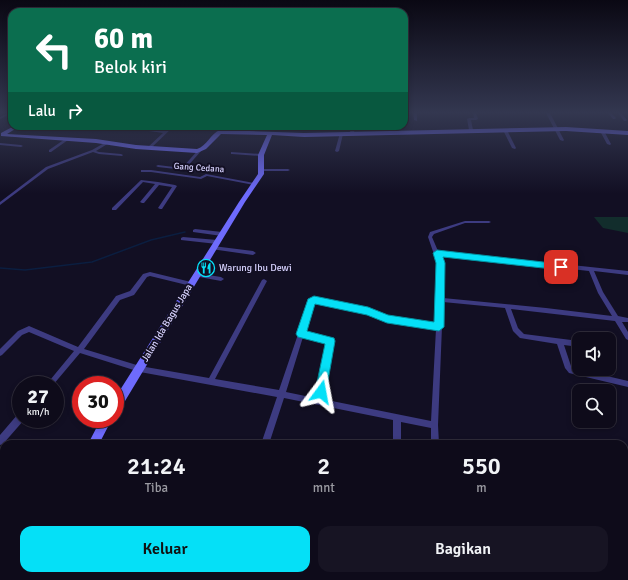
<!DOCTYPE html>
<html lang="id">
<style>
body{margin:0;font-family:Signika,sans-serif;background:#171423;color:#f1f3f6;height:100vh;display:flex;flex-direction:column;font-size:15px;white-space:nowrap}
*{box-sizing:border-box;margin:0}
p{font-size:13px;color:#9b9ba2}
.icon{flex:none;width:22px;height:22px;fill:none;stroke:currentColor;stroke-width:2;stroke-linecap:round;stroke-linejoin:round}
.map{position:relative;flex:1;overflow:hidden}
.sheet{position:absolute;left:0px;top:440px;width:628px;height:140px;display:flex;flex-direction:column;background:#0e0b1a;border-radius:12px 12px 0 0;box-shadow:0 2px 6px #0003,0 0 0 1px #2e2b39}
.sheet>*{flex:none}
.hud{position:absolute;left:8px;top:8px;width:400px;height:122px;border-radius:12px;box-shadow:0 2px 6px #0003,0 0 0 1px #2e2b39;background:#0b6e4f;color:#fff;overflow:hidden}
.controls{position:absolute;left:572px;top:332px;display:grid;gap:8px}
.controls a{display:grid;place-items:center;width:44px;height:44px;border-radius:8px;background:#0e0b1a;box-shadow:0 2px 6px #0003,0 0 0 1px #2e2b39;font-size:20px}
.speed{position:absolute;left:12px;top:376px;display:flex;gap:8px;font-size:20px;font-weight:700;text-align:center}
.speed>*{display:grid;place-content:center;width:52px;height:52px;border-radius:50%;background:#0e0b1a;box-shadow:0 2px 6px #0003,0 0 0 1px #2e2b39;line-height:1}
.speed small{font-size:10px;font-weight:400}
.speed .limit{border:6px solid #d22;background:#fff;color:#111}
.pin{position:absolute;display:grid;place-items:center;width:34px;height:34px;color:#fff;margin:-17px;border-radius:8px;box-shadow:0 2px 6px #0006}
.me{position:absolute;width:44px;margin:-22px;rotate:13deg;stroke-linejoin:round;filter:drop-shadow(0 0 3px #0008)}
.turn{display:flex;align-items:center;gap:14px;height:84px;padding:0 20px;font-size:18px}
.turn .icon{width:52px;height:52px;stroke-width:2.5}
.turn b{display:block;font-size:28px;line-height:34px}
.then{display:flex;align-items:center;height:38px;padding:0 20px;background:#0003;gap:8px;font-size:15px}
.eta{display:flex;justify-content:space-evenly;align-items:center;height:68px;text-align:center}
.eta b{font-size:24px;font-weight:600;line-height:28px}
.cta{display:flex;gap:8px;margin-top:auto;padding:8px 20px}
.cta a{flex:1;height:46px;border-radius:12px;background:#05e0f7;color:#111;font-size:16px;font-weight:600;line-height:46px;text-align:center}
.cta a+a{background:#171423;color:#f1f3f6}
.map>svg:first-child{display:block}
.green{fill:#122d2c}
.lines{fill:none;stroke-linecap:round;stroke-linejoin:round}
.stream-far1{stroke:#0b1e40;stroke-width:1.5}
.stream{stroke:#0b1e40;stroke-width:2}
.street{fill:#3d3b81;fill-rule:evenodd}
.secondary{fill:#6e6bfc;fill-rule:evenodd}
.route{fill:#05e0f7;stroke:#0392a1}
.labels{text-anchor:middle;dominant-baseline:central;stroke-width:4;stroke-linejoin:round;paint-order:stroke}
.far-street-label{font-size:9px;fill:#d7d2fe;stroke:#120f23}
.poi-label{font-size:10px;fill:#d7d2fe;stroke:#120f23;text-anchor:start}
.street-label{font-size:10px;fill:#d7d2fe;stroke:#120f23}
</style>
<div class="map">
<svg width="628" height="580" viewBox="0 0 628 580">
<rect width="100%" height="100%" fill="#120f23"/>
<path class="green" d="M 594,217 L 628,217 L 628,233 L 603,228 Z"/>
<g class="lines">
<path class="stream-far1" d="M 0,268 L 25,270 L 92,262 L 151,240 L 185,232"/>
<path class="stream" d="M 624,489 L 628,487
M 487,580 L 489,576"/>
<path class="street" d="M 8,113 L 12,113 L 0,119 L 0,117 Z
M 413,113 L 417,113 L 417,121 L 414,120 Z
M 473,113 L 476,113 L 478,119 L 476,120 L 471,120 L 473,130 L 471,131 L 469,130 L 467,119 L 469,118 L 474,118 Z
M 546,113 L 550,113 L 564,140 L 563,141 L 560,140 Z
M 608,113 L 611,113 L 616,118 L 615,119 L 613,119 Z
M 618,113 L 621,113 L 627,120 L 626,121 L 624,121 Z
M 170,126 L 174,126 L 150,149 L 148,149 L 148,147 L 163,133 L 149,131 L 147,130 L 148,129 L 165,131 Z
M 351,126 L 355,126 L 354,133 L 352,134 L 350,133 Z
M 504,129 L 507,130 L 516,148 L 515,149 L 512,148 L 503,130 Z
M 601,130 L 604,131 L 611,144 L 610,145 L 607,144 L 600,131 Z
M 340,133 L 343,134 L 339,151 L 337,152 L 335,151 Z
M 65,139 L 68,140 L 51,152 L 49,152 L 49,150 Z
M 106,142 L 109,143 L 96,151 L 99,152 L 121,154 L 123,155 L 122,156 L 99,154 L 93,152 L 48,169 L 0,205 L 0,202 L 46,167 L 92,150 Z
M 0,143 L 21,145 L 23,146 L 21,147 L 0,145 Z
M 199,149 L 202,150 L 186,168 L 201,170 L 202,170 L 202,172 L 158,167 L 156,166 L 158,165 L 182,168 Z
M 231,152 L 261,154 L 263,155 L 261,156 L 232,154 L 231,154 Z
M 260,169 L 288,169 L 290,170 L 288,171 L 261,171 L 259,170 Z
M 141,170 L 151,170 L 200,177 L 206,174 L 254,183 L 256,184 L 254,185 L 207,176 L 201,179 L 151,172 L 141,172 Z
M 141,180 L 158,182 L 175,185 L 177,186 L 162,209 L 160,209 L 158,208 L 172,187 L 159,185 L 144,203 L 142,203 L 140,202 L 155,184 L 143,182 L 116,210 L 112,210 L 112,208 Z
M 465,221 L 489,221 L 491,222 L 489,223 L 465,223 L 434,234 L 432,237 L 438,251 L 628,271 L 628,275 L 594,271 L 603,292 L 618,316 L 628,318 L 628,322 L 622,322 L 628,332 L 628,340 L 626,339 L 615,321 L 511,309 L 518,328 L 524,334 L 579,341 L 579,347 L 564,345 L 571,366 L 573,368 L 628,381 L 628,387 L 569,373 L 565,368 L 557,344 L 520,338 L 513,331 L 505,308 L 443,302 L 438,425 L 439,444 L 431,444 L 431,428 L 401,422 L 401,444 L 393,444 L 393,420 L 284,398 L 269,444 L 261,444 L 277,397 L 140,372 L 80,353 L 53,385 L 46,385 L 74,351 L 29,332 L 22,335 L 2,355 L 0,356 L 0,349 L 18,331 L 29,326 L 78,347 L 116,296 L 130,291 L 143,274 L 150,272 L 191,282 L 194,284 L 191,286 L 150,276 L 147,277 L 134,295 L 120,300 L 84,349 L 140,366 L 209,378 L 262,280 L 264,279 L 267,281 L 215,379 L 279,390 L 310,299 L 312,299 L 368,309 L 388,317 L 436,324 L 437,263 L 428,237 L 430,232 ZM 439,255 L 589,271 L 598,293 L 612,316 L 546,308 L 443,298 L 443,263 ZM 314,304 L 367,313 L 387,321 L 436,329 L 431,421 L 322,399 L 333,341 L 332,339 L 330,338 L 305,332 ZM 303,337 L 327,343 L 315,398 L 286,392 Z
M 195,229 L 222,232 L 224,234 L 222,236 L 193,232 L 193,230 Z
M 183,237 L 217,240 L 219,242 L 217,244 L 181,240 L 181,238 Z
M 213,246 L 253,251 L 256,253 L 253,255 L 211,249 L 211,248 Z
M 196,273 L 221,277 L 224,279 L 221,281 L 194,276 L 193,275 L 194,274 Z
M 21,413 L 21,419 L 24,420 L 3,444 L 0,445 L 0,435 L 18,414 Z
M 0,453 L 4,454 L 4,462 L 0,461 Z
M 4,575 L 4,576 L 30,576 L 28,579 L 26,580 L 0,580 L 1,577 Z
M 47,576 L 72,576 L 74,577 L 76,580 L 51,580 L 49,579 Z
M 87,576 L 97,576 L 95,580 L 85,580 Z
M 504,576 L 544,576 L 542,579 L 540,580 L 508,580 L 506,579 Z
M 575,576 L 591,576 L 593,577 L 595,580 L 579,580 L 577,579 Z"/>
<path class="secondary" d="M 14,126 L 20,126 L 7,134 L 96,139 L 136,145 L 197,149 C 207,146 210,134 220,130 L 304,133 L 566,127 L 628,131 L 628,135 L 566,131 L 304,137 L 272,135 L 264,155 L 264,174 L 245,202 L 119,411 L 115,412 L 115,398 L 239,202 L 258,174 L 258,155 L 267,135 L 221,134 L 206,149 L 197,153 L 136,149 L 96,143 L 1,136 L 1,133 Z
M 101,419 L 112,419 L 99,444 L 88,444 Z
M 235,576 L 249,576 L 249,580 L 235,580 Z"/>
</g>
<linearGradient id="sky" x2="0" y2="1"><stop stop-color="#0a0813"/><stop offset="0.58" stop-color="#333750"/><stop offset="1" stop-color="#333750" stop-opacity="0"/></linearGradient>
<rect width="628" height="194" fill="url(#sky)"/>
<path class="route" d="M 437,250 L 561,264 L 565,267 L 561,270 L 443,257 L 445,263 L 444,327 L 439,331 L 387,323 L 367,315 L 315,304 L 307,331 L 334,338 L 335,341 L 326,392 L 325,395 L 321,397 L 317,395 L 315,392 L 325,344 L 298,337 L 296,334 L 308,299 L 314,296 L 368,307 L 388,315 L 434,322 L 436,263 L 433,253 Z"/>
<defs>
<g id="restaurant-ring" transform="scale(0.9)"><circle r="9.5" fill="#120f23" stroke="#05e0f7" stroke-width="1.5"/><path d="M-5-6h1v4h1v-4h1v4h1v-4h1v5L-1.5 .5V6h-2V.5L-5-1ZM5-6V6H3V1.5H1.5Q1.5-4 5-6Z" fill="#05e0f7"/></g>
</defs>
<g fill-rule="evenodd">
<use href="#restaurant-ring" x="206" y="268"/>
</g>
<g class="labels">
<g class="far-street-label">
<text transform="translate(199 168) rotate(4)">Gang Cedana</text>
</g>
<g class="poi-label">
<text x="219" y="268">Warung Ibu Dewi</text>
</g>
<g class="street-label">
<text transform="translate(167 323) rotate(-59)">Jalan Ida Bagus Japa</text>
</g>
</g>
</svg>
<div class="controls">
<a><svg class="icon" aria-label="sound" viewBox="0 0 24 24"><path d="M4 9h4l5-4v14l-5-4H4zM17 9q2 3 0 6"/></svg></a>
<a><svg class="icon" aria-label="search" viewBox="0 0 24 24"><circle cx="10" cy="10" r="6"/><path d="M15 15l6 6"/></svg></a>
</div>
<div class="speed"><div>27<small>km/h</small></div><div class="limit">30</div></div>
<div class="pin" style="left:561px;top:267px;background:#d93025"><svg class="icon" aria-label="arrive" viewBox="0 0 24 24"><path d="M6 21V4h12l-3 4 3 4H6"/></svg></div>
<svg class="me" style="left:321px;top:392px" viewBox="-20 -20 40 40"><path d="M0-17L14 15 0 8-14 15z" fill="#05e0f7" stroke="#fff" stroke-width="4"/></svg>
<div class="hud">
<div class="turn"><svg class="icon" aria-label="left" viewBox="0 0 24 24"><path d="M17 20v-9H6M10 6l-5 5 5 5"/></svg><div><b>60 m</b>Belok kiri</div></div>
<div class="then">Lalu<svg class="icon" aria-label="right" viewBox="0 0 24 24"><path d="M7 20v-9h11M14 6l5 5-5 5"/></svg></div>
</div>
<section class="sheet">
<div class="eta">
<div><b>21:24</b><p>Tiba</p></div>
<div><b>2</b><p>mnt</p></div>
<div><b>550</b><p>m</p></div>
</div>
<div class="cta"><a>Keluar</a><a>Bagikan</a></div>
</section>
</div>
